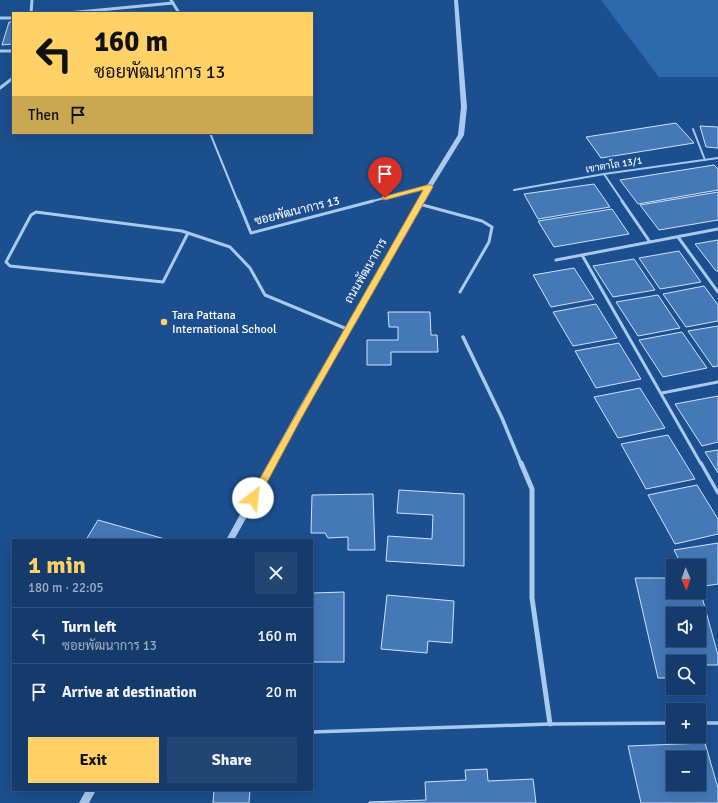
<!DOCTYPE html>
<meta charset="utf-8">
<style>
body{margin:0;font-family:Signika,Sarabun,sans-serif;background:#214673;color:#f1f3f6;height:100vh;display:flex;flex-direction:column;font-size:15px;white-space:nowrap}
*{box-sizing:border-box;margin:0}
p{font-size:13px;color:#9dadc1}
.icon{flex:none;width:22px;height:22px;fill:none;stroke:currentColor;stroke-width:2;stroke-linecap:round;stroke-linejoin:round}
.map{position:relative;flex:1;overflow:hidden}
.sheet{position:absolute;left:12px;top:539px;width:301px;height:252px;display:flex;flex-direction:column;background:#143b6b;border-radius:0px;box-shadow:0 4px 16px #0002,0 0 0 1px #33557e}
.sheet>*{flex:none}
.top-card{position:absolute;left:12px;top:12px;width:301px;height:122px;border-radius:0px;box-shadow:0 4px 16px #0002,0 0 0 1px #33557e;background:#ffd166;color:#111;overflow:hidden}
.needle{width:26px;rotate:178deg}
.fabs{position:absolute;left:666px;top:559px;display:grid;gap:8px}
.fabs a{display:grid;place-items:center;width:40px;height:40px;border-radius:0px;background:#143b6b;box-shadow:0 4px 16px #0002,0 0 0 1px #33557e;font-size:20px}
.pin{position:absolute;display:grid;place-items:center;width:34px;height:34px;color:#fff;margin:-41px -17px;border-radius:50% 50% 50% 0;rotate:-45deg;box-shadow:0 0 4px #0007}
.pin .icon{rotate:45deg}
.me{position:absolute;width:44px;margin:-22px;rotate:29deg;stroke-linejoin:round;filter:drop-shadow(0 0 3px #0008)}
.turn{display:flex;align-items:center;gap:14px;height:84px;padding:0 16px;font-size:18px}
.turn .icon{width:52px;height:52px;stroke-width:2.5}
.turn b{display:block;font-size:28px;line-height:34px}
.then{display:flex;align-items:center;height:38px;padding:0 16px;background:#0003;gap:8px;font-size:15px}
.round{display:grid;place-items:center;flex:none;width:42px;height:42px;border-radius:0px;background:#214673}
.overview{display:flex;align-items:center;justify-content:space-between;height:68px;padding:0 16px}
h1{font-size:24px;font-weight:700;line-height:30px;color:#ffd166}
.cta{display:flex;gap:8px;margin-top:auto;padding:8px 16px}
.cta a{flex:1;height:46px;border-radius:0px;background:#ffd166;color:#111;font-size:16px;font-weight:700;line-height:46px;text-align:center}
.cta a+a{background:#214673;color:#f1f3f6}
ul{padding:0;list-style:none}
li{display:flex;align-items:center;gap:12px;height:56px;padding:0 16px;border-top:1px solid #33557e}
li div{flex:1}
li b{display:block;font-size:15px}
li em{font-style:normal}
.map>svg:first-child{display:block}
.green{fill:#2e69ad}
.building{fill:#4478b7;stroke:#cfe3fa;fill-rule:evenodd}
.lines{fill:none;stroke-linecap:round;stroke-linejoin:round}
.service-far2{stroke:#a9c9ee;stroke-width:2}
.service-far1{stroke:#a9c9ee;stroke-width:3}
.service{stroke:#a9c9ee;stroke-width:3.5}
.minor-far2{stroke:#a9c9ee;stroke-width:3}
.minor-far1{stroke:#a9c9ee;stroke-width:3.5}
.minor{stroke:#a9c9ee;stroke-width:5}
.tertiary{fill:#a9c9ee;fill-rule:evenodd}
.route{fill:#ffd166;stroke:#a68842}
.poi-dot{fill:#ffd166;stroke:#1b4f8f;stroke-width:1.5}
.labels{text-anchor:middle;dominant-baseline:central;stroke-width:4;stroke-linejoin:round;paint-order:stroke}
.far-street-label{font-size:10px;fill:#fff;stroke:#1b4f8f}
.street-label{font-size:12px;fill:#fff;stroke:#1b4f8f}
.poi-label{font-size:12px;fill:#fff;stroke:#1b4f8f;text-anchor:start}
</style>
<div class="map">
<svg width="718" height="803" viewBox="0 0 718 803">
<rect width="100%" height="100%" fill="#1b4f8f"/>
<path class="green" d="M 601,0 L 718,0 L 718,77 L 659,77 Z"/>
<path class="building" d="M 9,22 L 13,22 L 13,44 L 2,45 Z
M 676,123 L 694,143 L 601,158 L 586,137 Z
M 700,126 L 718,127 L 718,148 L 706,147 Z
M 714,165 L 718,169 L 718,190 L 638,204 L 620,180 Z
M 594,184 L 610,207 L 538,219 L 524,194 Z
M 718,192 L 718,220 L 659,230 L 640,205 Z
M 612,209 L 629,234 L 554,247 L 538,221 Z
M 718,240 L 718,271 L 716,271 L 695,244 Z
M 679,251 L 701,282 L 660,289 L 639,258 Z
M 634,259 L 655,290 L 613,297 L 593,266 Z
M 574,268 L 594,299 L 551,307 L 533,275 Z
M 704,286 L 718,305 L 718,321 L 686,327 L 663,294 Z
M 658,295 L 680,328 L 638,336 L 616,302 Z
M 596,304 L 617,338 L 573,346 L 553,312 Z
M 388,312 L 430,312 L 431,335 L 437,335 L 438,352 L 391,352 L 391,365 L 367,365 L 367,340 L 398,340 L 398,327 L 389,327 Z
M 718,326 L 718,366 L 713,367 L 688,331 Z
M 682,332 L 707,368 L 663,377 L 639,340 Z
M 619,343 L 641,379 L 596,388 L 575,351 Z
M 640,388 L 665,428 L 618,438 L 594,397 Z
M 718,396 L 718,442 L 702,446 L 675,404 Z
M 668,435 L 695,479 L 646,489 L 621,444 Z
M 718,450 L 718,473 L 705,452 Z
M 697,485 L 718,519 L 718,534 L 675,544 L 648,495 Z
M 399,490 L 464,494 L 464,566 L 386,561 L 388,536 L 432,539 L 433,515 L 397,513 Z
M 373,494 L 375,550 L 348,550 L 348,537 L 328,538 L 325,533 L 311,533 L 312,495 Z
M 98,520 L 165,539 L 86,540 Z
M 718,543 L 718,584 L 699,587 L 699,566 L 682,566 L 674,550 Z
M 635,578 L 669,578 L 674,597 L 702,597 L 718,655 L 718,665 L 699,665 L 699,662 L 673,662 L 673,678 L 658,678 ZM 673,614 L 699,614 L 699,640 L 673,640 Z
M 344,592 L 344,662 L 312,662 L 312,593 Z
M 387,595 L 454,601 L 452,643 L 428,641 L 427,653 L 381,649 Z
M 705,743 L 718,788 L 718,803 L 641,803 L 628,746 ZM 673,758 L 699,758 L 699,784 L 673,784 Z
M 487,769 L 488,781 L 533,779 L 536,803 L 369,803 L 369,802 L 426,800 L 425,782 L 466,780 L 465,770 Z
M 214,790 L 250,790 L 249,803 L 213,803 Z"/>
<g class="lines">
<path class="service-far2" d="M 693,129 L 705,160
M 210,133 L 238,202
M 604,174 L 623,202
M 514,190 L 604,174 L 718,158
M 369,202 L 428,187"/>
<path class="service-far1" d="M 238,201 L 251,233 L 373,201
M 622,201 L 650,242
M 419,204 L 482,221 L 492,227 L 489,242 L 460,292
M 36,212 L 182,231 L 188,233 L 163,282 L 10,266 L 6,262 L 31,215 Z
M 188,233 L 230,247 L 250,268 L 265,295 L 347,329
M 678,237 L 718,292
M 582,255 L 701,464
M 556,260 L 718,229
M 662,393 L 718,382"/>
<path class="service" d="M 701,463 L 718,493
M 699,723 L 718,723
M 312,732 L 550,724 L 673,723"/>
<path class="minor-far2" d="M 171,0 L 179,13
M 31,13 L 32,0
M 68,13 L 173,3
M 0,18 L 13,18
M 0,51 L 13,51
M 0,88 L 13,78"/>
<path class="minor-far1" d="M 463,337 L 502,418 L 521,464"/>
<path class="minor" d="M 521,463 L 532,489 L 532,598 L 550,724"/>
<path class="tertiary" d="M 454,0 L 458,0 L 467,107 L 464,135 L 432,187 L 302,417 L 234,540 L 226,540 L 296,413 L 426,187 L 458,135 L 461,107 Z
M 86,790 L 96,790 L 89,803 L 79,803 Z"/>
</g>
<path class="route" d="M 427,185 L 432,185 L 433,187 L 302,417 L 257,501 L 250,501 L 248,498 L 250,496 L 423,190 L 385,200 L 381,198 L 382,197 Z"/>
<circle class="poi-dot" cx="164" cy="322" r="4"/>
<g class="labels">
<g class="far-street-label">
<text transform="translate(614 165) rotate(-9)">เขาตาโล 13/1</text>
</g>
<g class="street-label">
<text transform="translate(297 211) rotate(-14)">ซอยพัฒนาการ 13</text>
<text transform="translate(366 271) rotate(-60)">ถนนพัฒนาการ</text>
</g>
<g class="poi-label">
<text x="172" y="315">Tara Pattana<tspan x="172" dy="14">International School</tspan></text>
</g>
</g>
</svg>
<div class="fabs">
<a><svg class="needle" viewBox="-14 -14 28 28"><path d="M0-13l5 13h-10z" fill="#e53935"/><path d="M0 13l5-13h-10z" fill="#9dadc1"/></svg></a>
<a><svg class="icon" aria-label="sound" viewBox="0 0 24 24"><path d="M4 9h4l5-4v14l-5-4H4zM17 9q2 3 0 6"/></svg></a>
<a><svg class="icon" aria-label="search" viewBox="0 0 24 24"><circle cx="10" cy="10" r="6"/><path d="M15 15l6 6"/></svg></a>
<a>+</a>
<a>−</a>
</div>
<div class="pin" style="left:385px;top:198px;background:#d93025"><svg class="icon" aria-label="arrive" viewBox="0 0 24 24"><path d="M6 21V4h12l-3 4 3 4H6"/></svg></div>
<svg class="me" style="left:253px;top:498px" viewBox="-20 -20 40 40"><circle r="19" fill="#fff"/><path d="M0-13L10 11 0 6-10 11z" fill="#ffd166"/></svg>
<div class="top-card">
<div class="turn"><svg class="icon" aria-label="left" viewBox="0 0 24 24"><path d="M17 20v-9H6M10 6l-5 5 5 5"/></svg><div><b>160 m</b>ซอยพัฒนาการ 13</div></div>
<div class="then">Then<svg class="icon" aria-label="arrive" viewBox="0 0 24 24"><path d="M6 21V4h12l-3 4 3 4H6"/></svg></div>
</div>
<section class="sheet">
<div class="overview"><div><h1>1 min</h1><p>180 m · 22:05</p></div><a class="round"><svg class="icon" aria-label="close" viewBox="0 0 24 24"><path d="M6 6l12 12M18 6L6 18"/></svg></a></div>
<ul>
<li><svg class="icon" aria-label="left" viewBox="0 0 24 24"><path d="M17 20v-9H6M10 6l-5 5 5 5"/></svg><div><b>Turn left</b><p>ซอยพัฒนาการ 13</p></div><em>160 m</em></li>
<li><svg class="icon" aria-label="arrive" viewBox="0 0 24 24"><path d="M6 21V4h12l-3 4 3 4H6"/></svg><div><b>Arrive at destination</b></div><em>20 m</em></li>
</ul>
<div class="cta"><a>Exit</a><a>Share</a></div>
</section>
</div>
